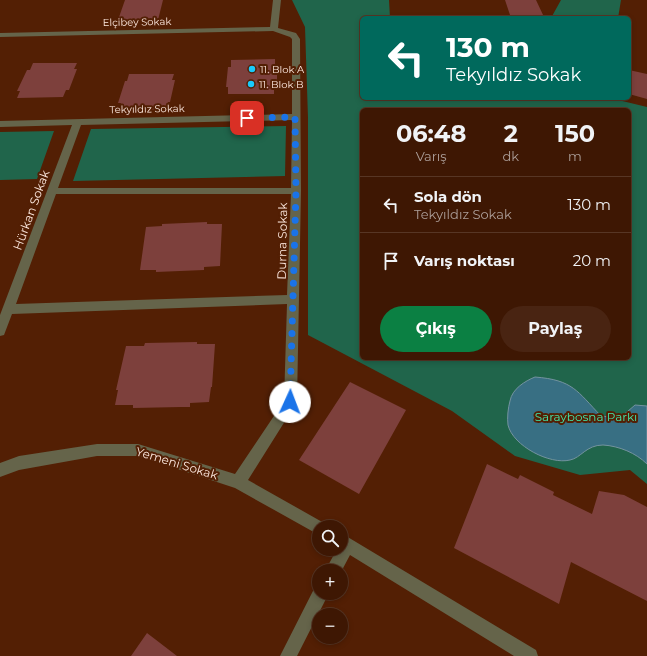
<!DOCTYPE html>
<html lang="tr">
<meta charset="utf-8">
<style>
body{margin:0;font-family:Montserrat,sans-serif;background:#492412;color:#f1f3f6;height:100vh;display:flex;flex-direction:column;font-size:15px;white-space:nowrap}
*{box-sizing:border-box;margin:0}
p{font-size:13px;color:#ad9f9a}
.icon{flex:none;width:22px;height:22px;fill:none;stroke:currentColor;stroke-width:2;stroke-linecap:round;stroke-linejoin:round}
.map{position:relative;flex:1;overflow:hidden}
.panel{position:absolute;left:360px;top:108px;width:271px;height:252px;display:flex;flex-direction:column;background:#3e1703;border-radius:6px;box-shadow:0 2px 6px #0003,0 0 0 1px #573625}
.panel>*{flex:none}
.banner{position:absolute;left:360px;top:16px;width:271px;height:84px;border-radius:6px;box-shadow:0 2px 6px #0003,0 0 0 1px #573625;background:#00695c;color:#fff;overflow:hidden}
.controls{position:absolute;left:312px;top:520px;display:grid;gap:8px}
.controls a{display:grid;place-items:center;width:36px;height:36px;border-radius:50%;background:#3e1703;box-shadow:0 2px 6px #0003,0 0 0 1px #573625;font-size:20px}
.pin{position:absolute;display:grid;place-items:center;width:34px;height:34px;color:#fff;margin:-17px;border-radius:8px;box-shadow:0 2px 6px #0006}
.me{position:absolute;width:44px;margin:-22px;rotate:2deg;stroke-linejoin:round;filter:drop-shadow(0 0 3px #0008)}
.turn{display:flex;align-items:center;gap:14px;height:84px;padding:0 20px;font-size:18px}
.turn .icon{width:52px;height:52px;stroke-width:2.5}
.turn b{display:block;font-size:28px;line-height:34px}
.eta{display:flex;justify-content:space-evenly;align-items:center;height:68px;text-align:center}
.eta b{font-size:24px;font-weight:700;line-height:28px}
.cta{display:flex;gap:8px;margin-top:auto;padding:8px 20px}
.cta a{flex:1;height:46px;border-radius:24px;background:#0b8043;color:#fff;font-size:16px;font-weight:700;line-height:46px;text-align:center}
.cta a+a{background:#492412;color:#f1f3f6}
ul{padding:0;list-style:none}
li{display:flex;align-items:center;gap:12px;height:56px;padding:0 20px;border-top:1px solid #573625}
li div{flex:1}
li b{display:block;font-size:15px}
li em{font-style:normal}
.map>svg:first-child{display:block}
.green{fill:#20654b;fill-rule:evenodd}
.water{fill:#386f83;stroke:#73939f}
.building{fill:#7d403c}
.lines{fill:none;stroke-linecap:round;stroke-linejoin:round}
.minor{fill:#65644a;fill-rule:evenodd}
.route{stroke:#1a73e8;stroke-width:7;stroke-dasharray:0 12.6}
.poi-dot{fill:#19cafc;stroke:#531f04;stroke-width:1.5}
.labels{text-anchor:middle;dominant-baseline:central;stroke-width:4;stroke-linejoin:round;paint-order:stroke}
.far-street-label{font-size:10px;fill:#fde8df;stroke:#531f04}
.far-poi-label{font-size:10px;fill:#fde8df;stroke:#531f04;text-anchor:start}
.street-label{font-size:12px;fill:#fde8df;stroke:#531f04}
.park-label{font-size:12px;fill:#43e7ad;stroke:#531f04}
</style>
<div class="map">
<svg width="647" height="656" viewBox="0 0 647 656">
<rect width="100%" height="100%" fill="#531f04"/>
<path class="green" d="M 292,0 L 389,0 L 390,18 L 362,18 L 362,98 L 610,98 L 647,107 L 647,484 L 630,470 L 580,475 L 515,456 L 452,411 L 308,335 L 308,118 L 305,27 ZM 362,110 L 629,110 L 629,358 L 362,358 Z
M 561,0 L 621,0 L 618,18 L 551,18 Z
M 286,126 L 285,176 L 73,181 L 91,129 Z
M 54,131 L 37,179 L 0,180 L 0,132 Z"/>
<path class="water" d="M 535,377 C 573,380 577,391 601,416 L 620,418 L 635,405 L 647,406 L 647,464 C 636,453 619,446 603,445 C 586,445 581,458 570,460 C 550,465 513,446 508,425 C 507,418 508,408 510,401 C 512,389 525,381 535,377 Z"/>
<path class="building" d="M 125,0 L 163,0 L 158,20 L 118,20 Z
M 505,0 L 536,0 L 544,17 L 511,18 Z
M 275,59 L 275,66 L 277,66 L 277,86 L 274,86 L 274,94 L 228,94 L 228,87 L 226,87 L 228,67 L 231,67 L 231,60 Z
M 33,63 L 77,63 L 74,69 L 77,69 L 69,90 L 66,90 L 63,97 L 17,98 L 20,91 L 17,91 L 27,70 L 30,70 Z
M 629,70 L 647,74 L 647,99 L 629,94 Z
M 129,74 L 174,74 L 172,80 L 175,80 L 170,102 L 168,102 L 166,109 L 119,111 L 121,103 L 118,103 L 125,81 L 127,81 Z
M 207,222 L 207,224 L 222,224 L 220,266 L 204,267 L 204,270 L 156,272 L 156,270 L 140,270 L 146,227 L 162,226 L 162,224 Z
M 197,342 L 197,344 L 215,344 L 212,387 L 211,387 L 209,402 L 190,403 L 190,407 L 181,407 L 133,408 L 133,405 L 115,405 L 118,390 L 116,390 L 126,346 L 144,346 L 145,343 Z
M 350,382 L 406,410 L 359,494 L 299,460 Z
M 487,464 L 518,479 L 520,475 L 554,492 L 553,495 L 592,514 L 599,491 L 624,495 L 647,507 L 647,601 L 571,562 L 559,604 L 454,548 Z
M 147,633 L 177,656 L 131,656 Z"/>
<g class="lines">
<path class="minor" d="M 273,0 L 281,0 L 278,28 L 296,33 L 300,39 L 301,191 L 297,402 L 248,480 L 324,523 L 326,527 L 319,527 L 319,535 L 235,488 L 138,456 L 97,456 L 19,470 L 0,477 L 0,463 L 19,456 L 97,444 L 138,444 L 235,474 L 284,401 L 287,304 L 12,314 L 4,335 L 0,336 L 0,315 L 72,125 L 0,127 L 0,121 L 292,114 L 292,39 L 290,37 L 273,31 L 0,37 L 0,33 L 270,27 ZM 292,120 L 291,188 L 58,188 L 81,125 ZM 56,194 L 291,194 L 287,295 L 16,304 Z
M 341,533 L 536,650 L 538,656 L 514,656 L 350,555 L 341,572 L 325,571 L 337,549 L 341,549 Z
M 319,586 L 319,593 L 329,593 L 297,656 L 280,656 L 315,587 Z"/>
</g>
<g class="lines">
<path class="route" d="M 247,118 L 295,117 L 296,191 L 290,402"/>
</g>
<g class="poi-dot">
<circle cx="252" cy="69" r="4"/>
<circle cx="251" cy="84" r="4"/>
</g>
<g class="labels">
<g class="far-street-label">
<text transform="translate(137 22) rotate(-1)">Elçibey Sokak</text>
<text transform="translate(147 109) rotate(-1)">Tekyıldız Sokak</text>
</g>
<g class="far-poi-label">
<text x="260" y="69">11. Blok A</text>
<text x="259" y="84">11. Blok B</text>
</g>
<g class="street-label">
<text transform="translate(31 210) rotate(-70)">Hürkan Sokak</text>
<text transform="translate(282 241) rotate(-89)">Durna Sokak</text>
<text transform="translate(177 463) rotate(17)">Yemeni Sokak</text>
</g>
<g class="park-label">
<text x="586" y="416">Saraybosna Parkı</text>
</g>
</g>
</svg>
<div class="controls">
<a><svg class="icon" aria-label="search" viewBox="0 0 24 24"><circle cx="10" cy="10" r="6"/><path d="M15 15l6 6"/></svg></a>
<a>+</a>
<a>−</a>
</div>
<div class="pin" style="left:247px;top:118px;background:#d93025"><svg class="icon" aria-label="arrive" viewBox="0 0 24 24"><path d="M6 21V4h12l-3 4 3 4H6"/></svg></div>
<svg class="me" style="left:290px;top:402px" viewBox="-20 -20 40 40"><circle r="19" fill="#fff"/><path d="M0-13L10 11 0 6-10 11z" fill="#1a73e8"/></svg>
<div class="banner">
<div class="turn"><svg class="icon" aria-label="left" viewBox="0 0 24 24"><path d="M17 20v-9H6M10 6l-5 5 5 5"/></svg><div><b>130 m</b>Tekyıldız Sokak</div></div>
</div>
<section class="panel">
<div class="eta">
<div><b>06:48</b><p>Varış</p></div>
<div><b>2</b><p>dk</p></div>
<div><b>150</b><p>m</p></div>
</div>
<ul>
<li><svg class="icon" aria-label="left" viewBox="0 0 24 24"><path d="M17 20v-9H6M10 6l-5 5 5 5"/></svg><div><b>Sola dön</b><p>Tekyıldız Sokak</p></div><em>130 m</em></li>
<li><svg class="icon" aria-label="arrive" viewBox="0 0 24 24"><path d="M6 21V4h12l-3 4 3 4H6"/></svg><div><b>Varış noktası</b></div><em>20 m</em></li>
</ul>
<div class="cta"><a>Çıkış</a><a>Paylaş</a></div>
</section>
</div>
